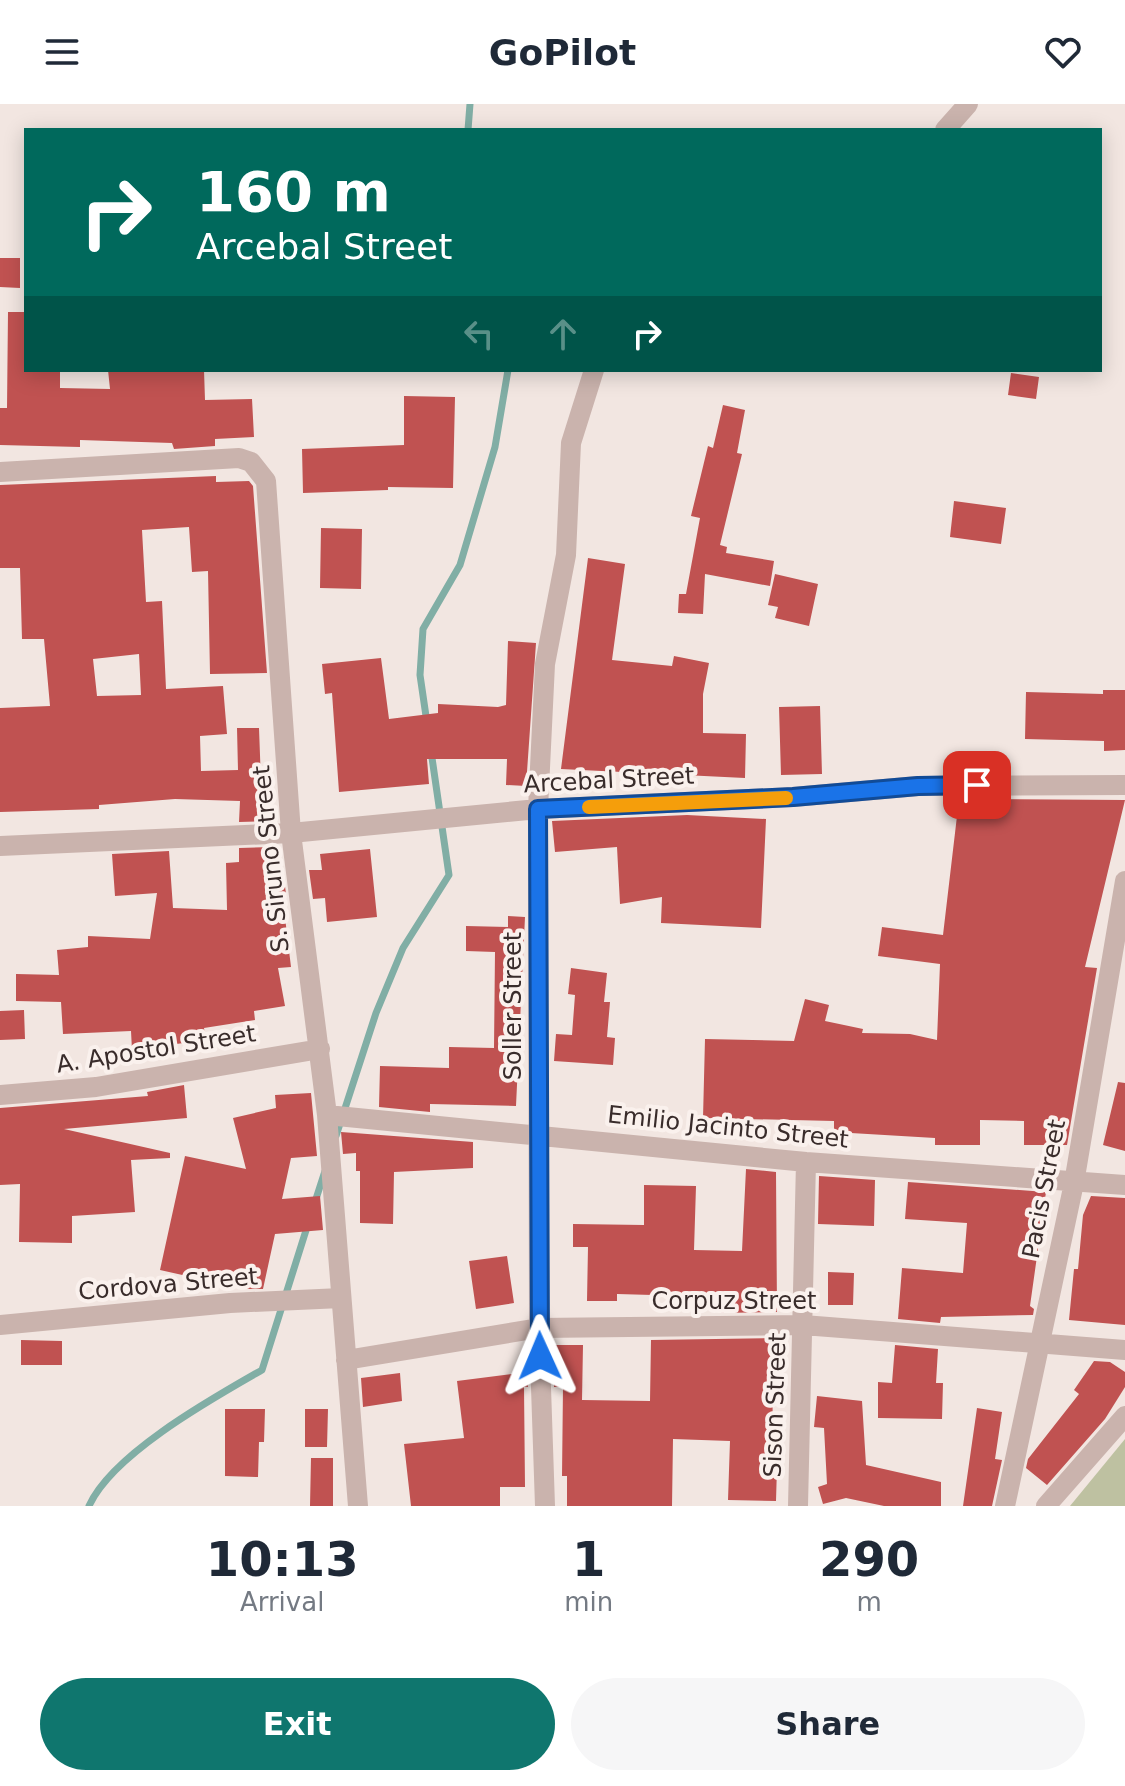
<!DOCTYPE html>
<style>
body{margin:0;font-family:"DejaVu Sans",sans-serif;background:#f6f6f7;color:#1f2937;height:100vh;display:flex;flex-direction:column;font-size:30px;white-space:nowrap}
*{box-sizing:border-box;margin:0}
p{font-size:26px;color:#747a83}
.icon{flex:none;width:44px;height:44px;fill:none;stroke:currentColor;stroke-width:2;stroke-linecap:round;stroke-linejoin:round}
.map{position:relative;height:1402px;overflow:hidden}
.details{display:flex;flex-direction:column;background:#fff;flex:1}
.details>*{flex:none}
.guide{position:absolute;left:24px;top:24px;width:1078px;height:244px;border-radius:0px;box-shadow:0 4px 20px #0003;background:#00695c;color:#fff;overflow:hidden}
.pin{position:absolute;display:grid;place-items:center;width:68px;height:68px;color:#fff;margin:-34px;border-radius:16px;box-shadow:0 4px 12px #0006}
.me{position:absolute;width:88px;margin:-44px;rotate:359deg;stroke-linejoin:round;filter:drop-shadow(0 0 6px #0008)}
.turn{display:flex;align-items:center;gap:28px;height:168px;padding:0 40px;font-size:36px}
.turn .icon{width:104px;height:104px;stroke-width:2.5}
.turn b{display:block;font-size:56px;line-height:68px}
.lanes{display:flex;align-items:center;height:76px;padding:0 40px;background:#0003;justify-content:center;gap:40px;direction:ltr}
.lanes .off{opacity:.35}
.eta{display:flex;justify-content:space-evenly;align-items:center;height:136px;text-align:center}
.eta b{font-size:48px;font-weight:700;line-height:56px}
.button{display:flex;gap:16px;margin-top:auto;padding:16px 40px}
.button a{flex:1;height:92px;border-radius:48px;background:#0f766e;color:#fff;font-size:32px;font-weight:700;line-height:92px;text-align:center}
.button a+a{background:#f6f6f7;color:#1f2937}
header{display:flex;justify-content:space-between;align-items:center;height:104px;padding:0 40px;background:#fff;font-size:36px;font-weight:700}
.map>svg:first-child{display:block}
.green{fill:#bec1a1}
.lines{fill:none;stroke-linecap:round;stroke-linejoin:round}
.stream{stroke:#81aea5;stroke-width:7}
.building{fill:#c05251;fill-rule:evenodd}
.minor{stroke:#cab3ad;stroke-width:20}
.route-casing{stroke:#114b97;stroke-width:20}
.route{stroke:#1a73e8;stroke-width:14}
.slow{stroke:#f59e0b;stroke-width:14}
.labels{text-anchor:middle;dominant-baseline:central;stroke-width:8;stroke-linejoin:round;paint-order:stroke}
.street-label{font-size:24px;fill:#392c2b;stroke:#faf1ed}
</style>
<header><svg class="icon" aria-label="menu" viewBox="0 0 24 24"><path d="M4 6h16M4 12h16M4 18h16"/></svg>GoPilot<svg class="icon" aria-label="heart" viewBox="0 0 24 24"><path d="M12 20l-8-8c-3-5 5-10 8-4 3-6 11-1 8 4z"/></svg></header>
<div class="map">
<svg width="1125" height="1402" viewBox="0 0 1125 1402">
<rect width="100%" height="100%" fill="#f2e6e1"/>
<path class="green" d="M 1125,1335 L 1125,1402 L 1070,1402 Z"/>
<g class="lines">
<path class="stream" d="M 468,26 L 470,0
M 427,619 L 420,571 L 423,525 L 460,461 L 495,343 L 508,266
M 336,1032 L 376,909 L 403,844 L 449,771 L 431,647
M 314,1101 L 325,1067
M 89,1402 C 112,1350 213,1294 262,1266 L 308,1120"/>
</g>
<path class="building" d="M 0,154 L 20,154 L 20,184 L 0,183 Z
M 8,208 L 26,208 L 26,266 L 60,266 L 60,284 L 110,285 L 108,266 L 204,266 L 205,296 L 252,295 L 254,333 L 215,335 L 215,342 L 174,345 L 172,339 L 80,336 L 80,343 L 0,341 L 0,304 L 7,304 Z
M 1011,269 L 1039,273 L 1036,295 L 1008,291 Z
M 404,292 L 455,293 L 453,384 L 388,383 L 388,386 L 303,389 L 302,345 L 404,341 Z
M 723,301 L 745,306 L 737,349 L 742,350 L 720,441 L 727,443 L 726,449 L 774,457 L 770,482 L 705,470 L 703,510 L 678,509 L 679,490 L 686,490 L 700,414 L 691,412 L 708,342 L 713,344 Z
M 216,372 L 216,378 L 249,377 L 253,382 L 267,569 L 210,570 L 208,467 L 192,468 L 189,423 L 142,426 L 146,498 L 162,497 L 166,585 L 223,582 L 227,630 L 200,632 L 201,667 L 238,666 L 237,624 L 259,624 L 261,678 L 273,678 L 271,717 L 239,718 L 240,697 L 175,695 L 99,701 L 99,705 L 0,708 L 0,604 L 50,602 L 44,535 L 22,535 L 20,464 L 0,464 L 0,381 ZM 139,550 L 141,591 L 97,592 L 93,555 Z
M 954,397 L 1006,404 L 1001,440 L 950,433 Z
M 321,424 L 362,425 L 361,485 L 320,484 Z
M 588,454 L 625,460 L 612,556 L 672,562 L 674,552 L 709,559 L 703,590 L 703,629 L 746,630 L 745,674 L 561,665 Z
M 775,470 L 818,480 L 809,522 L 775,514 L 778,503 L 768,501 Z
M 508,537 L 536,539 L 526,682 L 506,681 L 507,655 L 427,655 L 429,680 L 339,688 L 332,589 L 325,590 L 322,560 L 381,554 L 389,615 L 438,609 L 438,600 L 498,603 L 506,601 Z
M 1103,586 L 1125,586 L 1125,646 L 1104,647 L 1104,637 L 1025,635 L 1026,588 L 1103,590 Z
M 820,602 L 822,670 L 781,671 L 779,603 Z
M 959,695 L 1125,696 L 1085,863 L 1097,864 L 1067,1041 L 1024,1041 L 1024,1017 L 980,1016 L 980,1041 L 935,1041 L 935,1034 L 834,1028 L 834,1017 L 703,1014 L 705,935 L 794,937 L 805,895 L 829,901 L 825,917 L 863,925 L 862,929 L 910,930 L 937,936 L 940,860 L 878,852 L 882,823 L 943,831 Z
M 687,711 L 766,715 L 761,824 L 661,819 L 662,793 L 620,800 L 617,743 L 555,748 L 552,717 Z
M 272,743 L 272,768 L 283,768 L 287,797 L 283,797 L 291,863 L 278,864 L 285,902 L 254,907 L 255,916 L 204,924 L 206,936 L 132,946 L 131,927 L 63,930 L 61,898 L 16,897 L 16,870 L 59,871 L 57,846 L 88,843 L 88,832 L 150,835 L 157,789 L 115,792 L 112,750 L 169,747 L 173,804 L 227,806 L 226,759 L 239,758 L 239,744 Z
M 370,745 L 377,813 L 327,818 L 325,794 L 313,795 L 309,766 L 322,766 L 320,750 Z
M 508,812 L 525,813 L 516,1002 L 430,1000 L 430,1008 L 379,1003 L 380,962 L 449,964 L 449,943 L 494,944 L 495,848 L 466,847 L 466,822 L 508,823 Z
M 571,864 L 607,869 L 604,898 L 610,898 L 607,933 L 615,934 L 613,961 L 554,957 L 556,930 L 572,931 L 575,891 L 568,890 Z
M 24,906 L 25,935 L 0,936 L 0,907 Z
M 1118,978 L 1125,979 L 1125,1047 L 1103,1041 Z
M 184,981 L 187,1014 L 64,1025 L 170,1049 L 170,1054 L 131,1056 L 135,1108 L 72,1112 L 72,1139 L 19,1138 L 20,1080 L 0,1081 L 0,1004 L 148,992 L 147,988 Z
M 311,989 L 317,1052 L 291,1054 L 282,1095 L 320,1092 L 323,1126 L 275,1130 L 263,1185 L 245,1185 L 160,1166 L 185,1052 L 246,1065 L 233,1014 L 276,1004 L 275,991 Z
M 341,1028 L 473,1038 L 473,1064 L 394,1068 L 393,1120 L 360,1119 L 360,1067 L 356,1067 L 356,1049 L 343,1050 Z
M 746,1065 L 776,1068 L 777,1208 L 720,1209 L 720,1195 L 688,1192 L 617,1190 L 617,1197 L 587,1197 L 588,1143 L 573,1143 L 573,1120 L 644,1121 L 644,1081 L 696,1082 L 694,1146 L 742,1147 Z
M 819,1072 L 875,1076 L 874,1122 L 818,1120 Z
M 908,1078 L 1046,1088 L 1030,1202 L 1034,1205 L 1033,1211 L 941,1213 L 940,1219 L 898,1215 L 902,1164 L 963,1169 L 967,1119 L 905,1115 Z
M 1091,1092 L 1125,1094 L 1125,1221 L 1069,1216 L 1074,1165 L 1078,1165 L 1083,1111 Z
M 507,1152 L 514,1199 L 476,1205 L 469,1157 Z
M 828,1168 L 854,1169 L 853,1201 L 828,1201 Z
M 777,1234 L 780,1238 L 780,1269 L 773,1269 L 772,1363 L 777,1363 L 776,1397 L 728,1396 L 730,1337 L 673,1335 L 672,1402 L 567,1402 L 567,1372 L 562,1372 L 563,1283 L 554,1283 L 553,1241 L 583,1241 L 582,1296 L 650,1297 L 651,1236 Z
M 21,1236 L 62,1237 L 62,1261 L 21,1261 Z
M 895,1241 L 938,1245 L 936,1279 L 943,1279 L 942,1315 L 878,1314 L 878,1278 L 892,1279 Z
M 1094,1257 L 1110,1258 L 1125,1268 L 1125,1283 L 1105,1315 L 1047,1381 L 1026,1364 L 1028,1355 L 1079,1290 L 1074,1286 Z
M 527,1268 L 528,1283 L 524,1283 L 525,1383 L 500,1383 L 500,1402 L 411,1402 L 404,1340 L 464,1334 L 457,1277 Z
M 400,1269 L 402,1297 L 363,1303 L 361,1274 Z
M 817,1292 L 862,1297 L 866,1361 L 941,1378 L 941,1402 L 884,1402 L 846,1394 L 823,1400 L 818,1383 L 827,1380 L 824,1324 L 814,1323 Z
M 977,1304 L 1002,1308 L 995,1355 L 1002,1356 L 992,1402 L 963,1402 Z
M 225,1305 L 265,1305 L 264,1338 L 259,1338 L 258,1373 L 225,1372 Z
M 305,1305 L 328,1305 L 327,1343 L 305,1343 Z
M 311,1354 L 333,1354 L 333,1402 L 310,1402 Z"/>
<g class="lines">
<path class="minor" d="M 945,26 L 968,0
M 0,368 L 239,354 L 251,358 L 266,377 L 291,729 L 327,1011 L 358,1402
M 0,742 L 291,729 L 538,705 L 793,693 L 918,682 L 1125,681
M 0,991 L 96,983 L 320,945
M 327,1011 L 806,1058 L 1125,1081
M 0,1221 L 230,1199 L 341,1194
M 346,1256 L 539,1224 L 803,1221 L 1125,1246
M 545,1402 L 539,1224 L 538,705 L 545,560 L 566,451 L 571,339 L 594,266
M 798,1402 L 806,1058
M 1005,1402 L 1074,1079 L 1125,777
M 1046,1402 L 1125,1312"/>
</g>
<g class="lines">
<g class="route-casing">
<path id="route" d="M 540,1252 L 538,705 L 793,693 L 918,682 L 977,681"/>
</g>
<use href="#route" class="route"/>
<path class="slow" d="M 589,703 L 786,694"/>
</g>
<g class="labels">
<g class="street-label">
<text transform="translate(609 676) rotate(-3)">Arcebal Street</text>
<text transform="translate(271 755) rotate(-96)">S. Siruno Street</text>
<text transform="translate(513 902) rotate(-90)">Soller Street</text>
<text transform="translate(156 945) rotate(-9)">A. Apostol Street</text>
<text transform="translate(728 1023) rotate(6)">Emilio Jacinto Street</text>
<text transform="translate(1044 1085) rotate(-79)">Pacis Street</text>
<text transform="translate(168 1180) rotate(-5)">Cordova Street</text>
<text x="734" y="1197">Corpuz Street</text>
<text transform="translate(775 1301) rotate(-88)">Sison Street</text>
</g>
</g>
</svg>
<div class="pin" style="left:977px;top:681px;background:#d93025"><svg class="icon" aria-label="arrive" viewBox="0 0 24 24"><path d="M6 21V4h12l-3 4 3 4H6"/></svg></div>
<svg class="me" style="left:540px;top:1252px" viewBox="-20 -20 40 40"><path d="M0-17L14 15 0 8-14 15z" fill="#1a73e8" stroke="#fff" stroke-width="4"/></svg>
<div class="guide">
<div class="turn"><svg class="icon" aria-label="right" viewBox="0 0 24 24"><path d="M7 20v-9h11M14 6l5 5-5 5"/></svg><div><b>160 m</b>Arcebal Street</div></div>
<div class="lanes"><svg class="icon off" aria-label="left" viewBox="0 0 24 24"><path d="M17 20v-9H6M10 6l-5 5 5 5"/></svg><svg class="icon off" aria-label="ahead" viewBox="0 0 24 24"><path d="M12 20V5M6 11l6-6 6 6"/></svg><svg class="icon" aria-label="right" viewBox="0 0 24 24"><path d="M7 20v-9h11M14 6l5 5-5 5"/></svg></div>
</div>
</div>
<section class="details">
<div class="eta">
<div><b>10:13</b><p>Arrival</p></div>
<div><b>1</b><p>min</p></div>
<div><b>290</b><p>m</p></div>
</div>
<div class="button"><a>Exit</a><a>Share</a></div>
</section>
